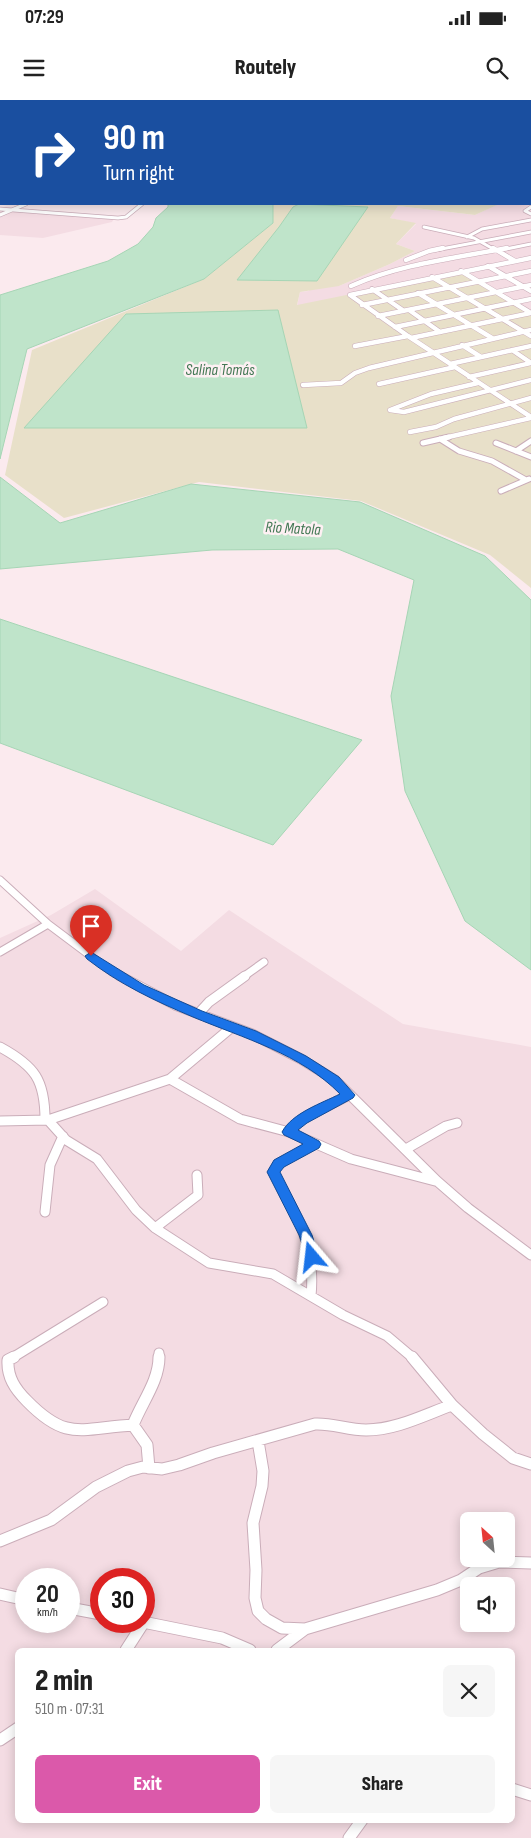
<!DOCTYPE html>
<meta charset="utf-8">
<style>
body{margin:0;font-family:"Sofia Sans Condensed",sans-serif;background:#f6f6f6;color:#222;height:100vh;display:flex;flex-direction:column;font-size:19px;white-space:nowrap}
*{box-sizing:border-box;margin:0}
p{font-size:16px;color:#767676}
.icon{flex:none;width:28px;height:28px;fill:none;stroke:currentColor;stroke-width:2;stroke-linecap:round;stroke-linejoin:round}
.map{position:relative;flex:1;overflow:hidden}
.drawer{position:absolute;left:15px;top:1548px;width:500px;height:175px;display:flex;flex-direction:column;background:#fff;border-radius:8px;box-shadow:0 2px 12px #0003}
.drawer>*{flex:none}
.hud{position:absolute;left:0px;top:0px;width:531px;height:105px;box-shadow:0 2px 12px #0003;background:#1a4fa0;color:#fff;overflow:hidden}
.needle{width:32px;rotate:333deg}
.buttons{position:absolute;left:460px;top:1412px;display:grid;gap:10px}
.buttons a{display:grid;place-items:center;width:55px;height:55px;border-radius:8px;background:#fff;box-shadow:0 2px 12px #0003;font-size:25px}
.speed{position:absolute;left:15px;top:1468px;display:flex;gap:10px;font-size:25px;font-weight:700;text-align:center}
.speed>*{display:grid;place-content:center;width:65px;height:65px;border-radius:50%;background:#fff;box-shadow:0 2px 12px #0003;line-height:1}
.speed small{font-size:12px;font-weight:400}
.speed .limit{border:8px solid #d22;background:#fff;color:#111}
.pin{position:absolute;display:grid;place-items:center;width:42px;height:42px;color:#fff;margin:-51px -21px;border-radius:50% 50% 50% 0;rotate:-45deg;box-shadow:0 0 5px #0007}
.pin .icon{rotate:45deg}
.me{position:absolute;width:55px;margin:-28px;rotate:343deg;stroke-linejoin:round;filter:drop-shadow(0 0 4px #0008)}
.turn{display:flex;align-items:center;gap:18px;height:105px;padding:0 20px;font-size:22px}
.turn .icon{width:65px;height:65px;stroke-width:2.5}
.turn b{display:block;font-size:35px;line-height:42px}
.round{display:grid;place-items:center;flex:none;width:52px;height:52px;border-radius:8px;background:#f6f6f6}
.head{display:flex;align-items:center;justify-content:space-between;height:85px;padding:0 20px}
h1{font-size:30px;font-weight:800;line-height:38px}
.cta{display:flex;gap:10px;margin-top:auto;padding:10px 20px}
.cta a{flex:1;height:58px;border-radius:8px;background:#db59aa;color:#fff;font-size:20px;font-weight:800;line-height:58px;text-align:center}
.cta a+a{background:#f6f6f6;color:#222}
.status{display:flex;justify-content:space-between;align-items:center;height:35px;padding:0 25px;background:#fff;direction:ltr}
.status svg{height:14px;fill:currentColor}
header{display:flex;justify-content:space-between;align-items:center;height:65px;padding:0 20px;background:#fff;font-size:22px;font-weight:800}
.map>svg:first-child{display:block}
.residential{fill:#f4dce3;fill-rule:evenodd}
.green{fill:#e8e0c9}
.water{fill:#bfe4ca;stroke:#a6d5b5}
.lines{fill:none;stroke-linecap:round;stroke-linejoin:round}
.minor-far5-casing{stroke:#caadb9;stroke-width:4.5}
.minor-far4-casing{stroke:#caadb9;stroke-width:5.5}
.minor-far3-casing{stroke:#caadb9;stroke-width:7}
.minor-far2-casing{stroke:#caadb9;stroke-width:9}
.minor-far1-casing{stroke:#caadb9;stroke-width:11}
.minor-casing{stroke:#caadb9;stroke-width:13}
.minor-far5{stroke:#fff;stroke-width:3}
.minor-far4{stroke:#fff;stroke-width:4.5}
.minor-far3{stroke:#fff;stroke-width:5}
.minor-far2{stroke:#fff;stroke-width:7}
.minor-far1{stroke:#fff;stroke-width:9}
.minor{stroke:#fff;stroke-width:11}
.route{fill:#1a73e8;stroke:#114b97}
.labels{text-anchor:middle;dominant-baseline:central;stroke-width:5;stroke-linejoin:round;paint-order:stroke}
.far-water-label{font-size:16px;font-style:italic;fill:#437854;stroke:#fef0f3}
</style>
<div class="status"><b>07:29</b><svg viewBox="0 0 49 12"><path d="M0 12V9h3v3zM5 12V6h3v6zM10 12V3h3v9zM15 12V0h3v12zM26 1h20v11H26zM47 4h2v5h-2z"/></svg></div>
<header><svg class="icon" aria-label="menu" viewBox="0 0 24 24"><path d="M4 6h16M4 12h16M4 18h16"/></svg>Routely<svg class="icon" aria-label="search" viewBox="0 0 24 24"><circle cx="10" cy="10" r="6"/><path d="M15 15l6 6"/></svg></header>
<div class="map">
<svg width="531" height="1738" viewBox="0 0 531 1738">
<rect width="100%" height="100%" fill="#fbeaee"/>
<path class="residential" d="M 411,0 L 531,0 L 531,470 L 353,264 L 297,206 L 300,192 L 309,191 L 310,186 L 339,186 L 390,164 L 415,151 L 396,144 L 416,124 L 390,118 L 398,106 L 475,115 L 496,105 L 492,104 L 530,104 L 530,1 Z
M 0,108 L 115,117 L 112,122 L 43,138 L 0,135 Z
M 95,789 L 181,851 L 229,810 L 403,924 L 531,947 L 531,1738 L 0,1738 L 0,838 L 51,815 ZM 469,1421 L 506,1421 L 506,1459 L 469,1459 ZM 26,1479 L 69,1479 L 69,1521 L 26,1521 ZM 101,1479 L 144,1479 L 144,1521 L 101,1521 ZM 469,1486 L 506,1486 L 506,1524 L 469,1524 ZM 18,1550 L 512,1550 L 512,1720 L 18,1720 Z"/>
<path class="green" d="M 273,104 L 497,105 L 475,115 L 398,106 L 390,118 L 416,123 L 396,144 L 415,151 L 390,164 L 339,186 L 300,192 L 297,205 L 460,172 L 531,212 L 531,230 L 522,233 L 531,239 L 531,488 L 490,455 L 361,401 L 199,382 L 64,418 L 5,375 L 32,250 L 204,179 L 273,123 Z"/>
<path class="water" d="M 168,104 L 273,104 L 273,123 L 204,179 L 27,249 L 0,359 L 0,195 L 108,161 L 138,144 L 153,127 L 156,118 L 168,107 Z
M 299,104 L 368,107 L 317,181 L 237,180 L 279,127 L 293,107 Z
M 278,210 L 307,328 L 24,328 L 126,214 Z
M 0,377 L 60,423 L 191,384 L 360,402 L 485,456 L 531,500 L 531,870 L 465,821 L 405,691 L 391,596 L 414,480 L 338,449 L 212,450 L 0,469 Z
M 0,519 L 362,640 L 273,745 L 0,643 Z"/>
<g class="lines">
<g class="minor-far5-casing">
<path id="minor-far5" d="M 0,60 L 1,63
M 0,91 L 1,89
M 531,107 L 525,111 L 531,114
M 0,109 L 118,118 L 126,117 L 142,104
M 0,115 L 26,104
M 424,127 L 474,138 L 495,150
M 467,137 L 482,129 L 531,120
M 436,150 L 531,132
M 501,150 L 531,144"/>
</g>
<g class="minor-far4-casing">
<path id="minor-far4" d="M 493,148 L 515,161
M 531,158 L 350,195 L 408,236 L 531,317
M 406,160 L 429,151 L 443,148
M 488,166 L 531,191
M 461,171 L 531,213
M 432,177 L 531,236
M 351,186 C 400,164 455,158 507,148
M 372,189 L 404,211
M 418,193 L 492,238
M 362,205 L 531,171
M 409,210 L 440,232
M 378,216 L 531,185
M 395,227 L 531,199
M 411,238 L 531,213
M 462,245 L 481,257
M 355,246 L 408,236
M 512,250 L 531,263
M 450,264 L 531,246
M 469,277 L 531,263
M 478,283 L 431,294 L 390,310 L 404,312 L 531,280
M 379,284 L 455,267
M 303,285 L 341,283 L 355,273 L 369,268 L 531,230
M 410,332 L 436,327 L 454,319 L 531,298
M 444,338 L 531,318"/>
</g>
<g class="minor-far3-casing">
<path id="minor-far3" d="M 440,339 L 459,351 L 492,361 L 526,380
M 423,343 L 449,337
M 496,343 L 531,357
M 516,351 L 531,341
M 501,391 L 529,379"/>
</g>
<g class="minor-far2-casing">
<path id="minor-far2" d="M 0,780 L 48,824 L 112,872 L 122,877
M 0,852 L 48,824
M 243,877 L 264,862"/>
</g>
<g class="minor-far1-casing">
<path id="minor-far1" d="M 120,876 L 175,905 L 252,934 L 301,959 L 335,980 L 437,1081 L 468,1108 L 531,1155
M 198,914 L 209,902 L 245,876
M 0,947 C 35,966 45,980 45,1020
M 170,979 L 240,1019 L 289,1032 L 351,1059 L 435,1081
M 48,1020 L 66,1040 L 97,1059 L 136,1110 L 155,1128 L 209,1163 L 273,1174 L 343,1215 L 387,1236 L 413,1258
M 0,1021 L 48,1020 L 170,979 L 232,927
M 289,1032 L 302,1019 L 349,995
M 406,1049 L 446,1026 L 457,1023
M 45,1112 L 50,1065 L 63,1036
M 155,1128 L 198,1095 L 197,1075
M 311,1196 C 316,1146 296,1114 273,1072 L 279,1063 L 315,1044
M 159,1253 L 159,1258
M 12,1258 L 103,1202"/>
</g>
<g class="minor-casing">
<path id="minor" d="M 14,1257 L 8,1260 C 7,1277 15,1289 27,1301 C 67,1342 81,1328 133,1325 L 147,1345 L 149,1368
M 412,1257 L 452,1305 L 483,1334 L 513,1358 L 531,1364
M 133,1325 C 142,1302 159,1281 159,1257
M 258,1341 L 263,1371 L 262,1386 L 253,1423 L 256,1470 L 255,1498 L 258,1511 L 266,1519 L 282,1528 L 305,1529
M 0,1441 L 51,1420 L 96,1387 L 128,1371 L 143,1367 L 162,1369 L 179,1365 L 213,1353 L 315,1324 C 332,1323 348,1330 366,1330 C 396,1330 424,1315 452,1305
M 0,1494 L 26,1500
M 69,1508 L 101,1514
M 138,1521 L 222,1538 L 250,1550
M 126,1550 L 144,1522
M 277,1550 L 305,1529 L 437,1490 L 461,1480 L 479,1468 L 499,1462 L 531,1463
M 0,1640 L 18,1628
M 512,1689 L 531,1695
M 349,1738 L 362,1720"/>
</g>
<use href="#minor-far5" class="minor-far5"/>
<use href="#minor-far4" class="minor-far4"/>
<use href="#minor-far3" class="minor-far3"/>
<use href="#minor-far2" class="minor-far2"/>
<use href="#minor-far1" class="minor-far1"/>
<use href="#minor" class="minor"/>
</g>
<path class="route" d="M 91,852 L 144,885 L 202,911 L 256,931 L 306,956 L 339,977 L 355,995 L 353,998 L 307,1023 L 298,1030 L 319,1041 L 321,1044 L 319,1048 L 284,1067 L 280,1072 L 312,1135 L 319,1157 L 317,1161 L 312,1163 L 308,1161 L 299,1135 L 267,1072 L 274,1060 L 303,1044 L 284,1035 L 282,1032 C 292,1013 322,1003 340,994 C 301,954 243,938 193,917 C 155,901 119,884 87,859 L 85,856 Z"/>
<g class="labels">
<g class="far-water-label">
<text x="220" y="270">Salina Tomás</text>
<text transform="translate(293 429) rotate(3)">Rio Matola</text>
</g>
</g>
</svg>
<div class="buttons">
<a><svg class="needle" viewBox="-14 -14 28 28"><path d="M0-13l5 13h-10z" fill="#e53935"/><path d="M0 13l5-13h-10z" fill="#767676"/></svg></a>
<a><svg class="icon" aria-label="sound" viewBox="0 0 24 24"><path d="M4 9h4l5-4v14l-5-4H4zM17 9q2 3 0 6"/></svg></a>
</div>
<div class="speed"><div>20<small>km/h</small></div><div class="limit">30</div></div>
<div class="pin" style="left:91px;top:856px;background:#d93025"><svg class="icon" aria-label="arrive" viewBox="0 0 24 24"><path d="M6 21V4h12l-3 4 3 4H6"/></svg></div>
<svg class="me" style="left:312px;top:1157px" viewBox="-20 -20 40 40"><path d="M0-17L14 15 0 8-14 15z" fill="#1a73e8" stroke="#fff" stroke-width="4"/></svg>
<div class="hud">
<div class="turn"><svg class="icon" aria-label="right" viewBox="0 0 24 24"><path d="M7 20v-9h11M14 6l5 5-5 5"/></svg><div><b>90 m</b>Turn right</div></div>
</div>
<section class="drawer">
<div class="head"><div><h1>2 min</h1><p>510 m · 07:31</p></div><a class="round"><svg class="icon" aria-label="close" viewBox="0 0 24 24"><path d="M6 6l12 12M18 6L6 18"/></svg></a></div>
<div class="cta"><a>Exit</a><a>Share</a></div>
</section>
</div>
